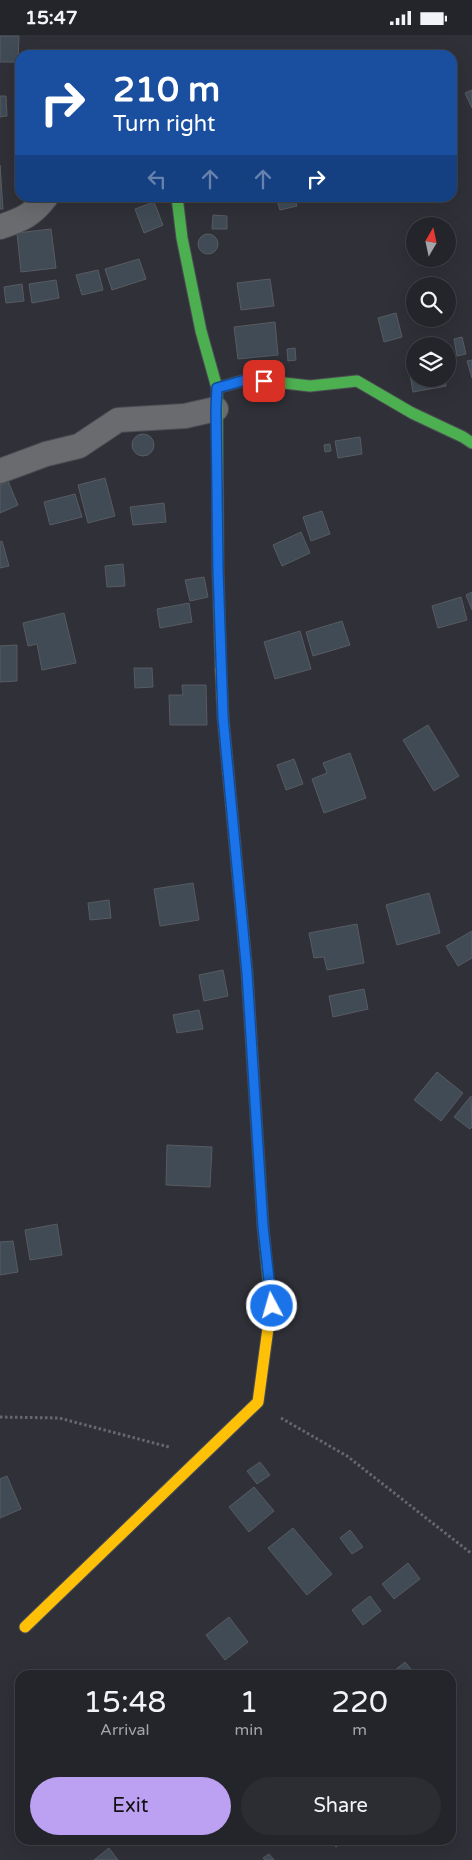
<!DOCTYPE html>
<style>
body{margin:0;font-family:"Varela Round",sans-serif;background:#2c2d32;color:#f1f3f6;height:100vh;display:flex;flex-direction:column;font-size:19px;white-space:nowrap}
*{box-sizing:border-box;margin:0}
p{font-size:16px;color:#a3a5a8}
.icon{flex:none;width:28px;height:28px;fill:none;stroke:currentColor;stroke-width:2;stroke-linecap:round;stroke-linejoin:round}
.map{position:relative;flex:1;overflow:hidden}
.details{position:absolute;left:15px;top:1635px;width:441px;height:175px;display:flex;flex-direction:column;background:#24252a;border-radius:15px;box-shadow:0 5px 20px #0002,0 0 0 1px #414247}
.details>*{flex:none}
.guide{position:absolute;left:15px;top:15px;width:442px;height:152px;border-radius:15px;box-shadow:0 5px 20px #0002,0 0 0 1px #414247;background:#1a4fa0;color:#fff;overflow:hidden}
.needle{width:32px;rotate:9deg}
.controls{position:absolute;left:406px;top:182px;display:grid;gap:10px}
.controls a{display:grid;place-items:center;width:50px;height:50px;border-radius:50%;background:#24252a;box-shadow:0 5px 20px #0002,0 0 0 1px #414247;font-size:25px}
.pin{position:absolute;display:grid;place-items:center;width:42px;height:42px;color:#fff;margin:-21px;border-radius:10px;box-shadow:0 2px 8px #0006}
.me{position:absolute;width:55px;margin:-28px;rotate:354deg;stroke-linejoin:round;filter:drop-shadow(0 0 4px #0008)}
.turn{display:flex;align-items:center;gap:18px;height:105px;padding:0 15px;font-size:22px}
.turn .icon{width:65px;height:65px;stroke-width:2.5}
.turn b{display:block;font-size:35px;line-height:42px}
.lanes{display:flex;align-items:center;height:48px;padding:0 15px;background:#0003;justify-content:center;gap:25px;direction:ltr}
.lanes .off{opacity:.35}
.eta{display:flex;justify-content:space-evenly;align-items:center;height:85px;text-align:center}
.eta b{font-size:30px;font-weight:600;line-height:35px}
.primary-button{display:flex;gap:10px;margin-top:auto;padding:10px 15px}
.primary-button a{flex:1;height:58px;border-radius:30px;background:#bca0f2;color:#111;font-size:20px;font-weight:600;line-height:58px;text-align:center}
.primary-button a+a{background:#2c2d32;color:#f1f3f6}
.status{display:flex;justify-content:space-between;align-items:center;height:35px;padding:0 25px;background:#24252a;direction:ltr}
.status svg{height:14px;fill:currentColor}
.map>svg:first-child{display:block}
.building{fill:#404b56;stroke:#585b61}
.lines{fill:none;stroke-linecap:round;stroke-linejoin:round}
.street-casing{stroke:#4c4d54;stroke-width:26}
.fast-casing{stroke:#4c4d54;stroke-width:13}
.slow-casing{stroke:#4c4d54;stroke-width:13}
.path{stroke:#67686d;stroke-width:3;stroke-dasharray:2.5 2.5;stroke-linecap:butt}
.street{stroke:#6a6b6f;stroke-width:24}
.fast{stroke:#4caf50;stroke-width:11}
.slow{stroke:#ffc107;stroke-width:11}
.route-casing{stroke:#114b97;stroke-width:12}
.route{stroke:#1a73e8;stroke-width:9}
</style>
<div class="status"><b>15:47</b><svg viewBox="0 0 49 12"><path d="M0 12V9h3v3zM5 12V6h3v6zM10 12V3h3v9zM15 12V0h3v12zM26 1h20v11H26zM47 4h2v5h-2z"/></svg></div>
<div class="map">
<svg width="472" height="1825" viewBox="0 0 472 1825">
<rect width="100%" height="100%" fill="#303138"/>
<path class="building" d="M 0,1 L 19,1 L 18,27 L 0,27 Z
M 18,32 L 20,33 L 20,51 L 17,50 Z
M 472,55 L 472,73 L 465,58 Z
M 0,61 L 6,61 L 7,81 L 0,82 Z
M 0,130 L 3,174 L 0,174 Z
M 276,162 L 294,162 L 297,171 L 280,175 Z
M 154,167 L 163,190 L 144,198 L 135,174 Z
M 213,180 L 227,181 L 227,194 L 212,194 Z
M 51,194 L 56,233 L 21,237 L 17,198 Z
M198 209a10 10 0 1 1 20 0a10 10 0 1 1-20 0Z
M 139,224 L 146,244 L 112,255 L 105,234 Z
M 98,235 L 103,255 L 82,260 L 76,240 Z
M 270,244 L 274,271 L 241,275 L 237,248 Z
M 56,245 L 59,263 L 32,268 L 29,249 Z
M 22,249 L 24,266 L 6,268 L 4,252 Z
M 396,278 L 402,302 L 384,307 L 378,283 Z
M 275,287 L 278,320 L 238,324 L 234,292 Z
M 462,302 L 466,319 L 457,321 L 454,304 Z
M 295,313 L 296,325 L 288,326 L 287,314 Z
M 415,320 L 415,344 L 445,344 L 446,351 L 413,357 L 407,322 Z
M 472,325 L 472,343 L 467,326 Z
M132 410a11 11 0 1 1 22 0a11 11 0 1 1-22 0Z
M 360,402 L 362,419 L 338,423 L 335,406 Z
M 330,409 L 331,416 L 325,417 L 324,410 Z
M 105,443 L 115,481 L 88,488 L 78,450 Z
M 8,446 L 18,470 L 0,478 L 0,450 Z
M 75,459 L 82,482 L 50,490 L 44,467 Z
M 164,468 L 166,487 L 133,490 L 130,472 Z
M 322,476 L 330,499 L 311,506 L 303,482 Z
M 301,497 L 310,518 L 282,531 L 273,510 Z
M 2,506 L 9,531 L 0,533 L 0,507 Z
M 123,529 L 125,551 L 107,552 L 105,531 Z
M 204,542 L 208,562 L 190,566 L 185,545 Z
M 472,557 L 472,575 L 466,560 Z
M 461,562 L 467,585 L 438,593 L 432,571 Z
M 189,568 L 192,587 L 160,593 L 157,574 Z
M 64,578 L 76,628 L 42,635 L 37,609 L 28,611 L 23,588 Z
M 342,586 L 350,610 L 313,621 L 306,597 Z
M 300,596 L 311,634 L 275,644 L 264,607 Z
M 17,610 L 17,646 L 0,647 L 0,611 Z
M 134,633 L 152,633 L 153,652 L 135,653 Z
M 182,650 L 206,650 L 207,690 L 170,690 L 169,660 L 183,660 Z
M 428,690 L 459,741 L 434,756 L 403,705 Z
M 350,718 L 366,763 L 324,778 L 312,744 L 327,738 L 323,728 Z
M 294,724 L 303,749 L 286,755 L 277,730 Z
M 193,848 L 199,885 L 160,891 L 154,854 Z
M 429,858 L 440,898 L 397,910 L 386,870 Z
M 109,865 L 111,883 L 90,885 L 88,868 Z
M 357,889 L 364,928 L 327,935 L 324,922 L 314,923 L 309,898 Z
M 472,896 L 472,923 L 458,931 L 446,911 Z
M 223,935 L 228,961 L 204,966 L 199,940 Z
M 364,954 L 368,974 L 333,982 L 329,961 Z
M 199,975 L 203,994 L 177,998 L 173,980 Z
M 437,1037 L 463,1058 L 441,1086 L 414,1065 Z
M 471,1061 L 472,1092 L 470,1094 L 454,1082 Z
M 167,1110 L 212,1112 L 210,1152 L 166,1150 Z
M 57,1189 L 62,1220 L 30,1225 L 25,1195 Z
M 13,1206 L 18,1237 L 0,1240 L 0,1207 Z
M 260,1427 L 270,1440 L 257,1449 L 247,1436 Z
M 7,1441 L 21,1474 L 0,1483 L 0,1444 Z
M 254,1452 L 274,1476 L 249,1497 L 229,1472 Z
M 293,1493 L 332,1539 L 307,1560 L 268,1513 Z
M 350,1495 L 363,1512 L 352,1519 L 340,1503 Z
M 408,1528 L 420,1544 L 394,1564 L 382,1549 Z
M 370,1561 L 381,1576 L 363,1590 L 352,1575 Z
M 229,1582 L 248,1607 L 225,1625 L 206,1600 Z
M 405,1627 L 416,1640 L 389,1640 Z
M 330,1805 L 343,1805 L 336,1812 Z
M 109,1813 L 118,1825 L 94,1825 Z
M 269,1819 L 274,1825 L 265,1825 L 263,1823 Z"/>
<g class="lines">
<g class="street-casing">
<path id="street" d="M 0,192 C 21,185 33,180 46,162
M 0,436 L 46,419 L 79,411 L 118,385 L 185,381 L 216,374"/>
</g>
<g class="fast-casing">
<path id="fast" d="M 177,162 L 182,203 L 201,296 L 217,353 L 218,535 L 221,635
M 217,353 L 249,344 L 310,351 L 357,346 L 412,378 L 463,402 L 472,408
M 253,1033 L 263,1192 L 271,1271"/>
</g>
<g class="slow-casing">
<path id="slow" d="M 221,635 L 223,682 L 247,938 L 253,1033
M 25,1592 L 258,1367 L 271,1271"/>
</g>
<path class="path" d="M 0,1382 L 59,1383 L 169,1412
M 281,1383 L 347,1421 L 472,1519"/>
<use href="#street" class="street"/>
<use href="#fast" class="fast"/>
<use href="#slow" class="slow"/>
</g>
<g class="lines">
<g class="route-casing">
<path id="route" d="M 264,346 L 249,344 L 217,353 L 216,374 L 218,535 L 223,682 L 247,938 L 263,1192 L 272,1271"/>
</g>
<use href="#route" class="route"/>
</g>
</svg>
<div class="controls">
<a><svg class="needle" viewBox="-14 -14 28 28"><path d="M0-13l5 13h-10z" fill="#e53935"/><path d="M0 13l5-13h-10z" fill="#a3a5a8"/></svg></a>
<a><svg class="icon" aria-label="search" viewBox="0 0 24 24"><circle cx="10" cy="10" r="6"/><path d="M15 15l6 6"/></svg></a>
<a><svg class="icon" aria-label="layers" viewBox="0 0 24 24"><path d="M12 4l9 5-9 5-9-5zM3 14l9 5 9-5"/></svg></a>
</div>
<div class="pin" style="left:264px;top:346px;background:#d93025"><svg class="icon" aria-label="arrive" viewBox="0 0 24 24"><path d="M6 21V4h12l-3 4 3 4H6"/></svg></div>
<svg class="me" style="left:272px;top:1271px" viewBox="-20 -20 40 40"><circle r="17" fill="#1a73e8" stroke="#fff" stroke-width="3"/><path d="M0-11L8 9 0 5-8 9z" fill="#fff"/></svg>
<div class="guide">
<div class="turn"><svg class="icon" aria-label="right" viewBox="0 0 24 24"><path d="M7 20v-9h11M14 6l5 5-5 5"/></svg><div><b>210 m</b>Turn right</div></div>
<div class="lanes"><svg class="icon off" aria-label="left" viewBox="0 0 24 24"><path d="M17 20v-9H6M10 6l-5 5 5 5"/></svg><svg class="icon off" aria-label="ahead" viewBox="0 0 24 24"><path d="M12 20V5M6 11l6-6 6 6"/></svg><svg class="icon off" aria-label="ahead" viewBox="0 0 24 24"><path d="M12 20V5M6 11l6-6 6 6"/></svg><svg class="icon" aria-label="right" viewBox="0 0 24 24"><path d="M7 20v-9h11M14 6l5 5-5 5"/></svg></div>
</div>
<section class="details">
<div class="eta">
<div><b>15:48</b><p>Arrival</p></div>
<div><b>1</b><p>min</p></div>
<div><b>220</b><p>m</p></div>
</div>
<div class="primary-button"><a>Exit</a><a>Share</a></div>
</section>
</div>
